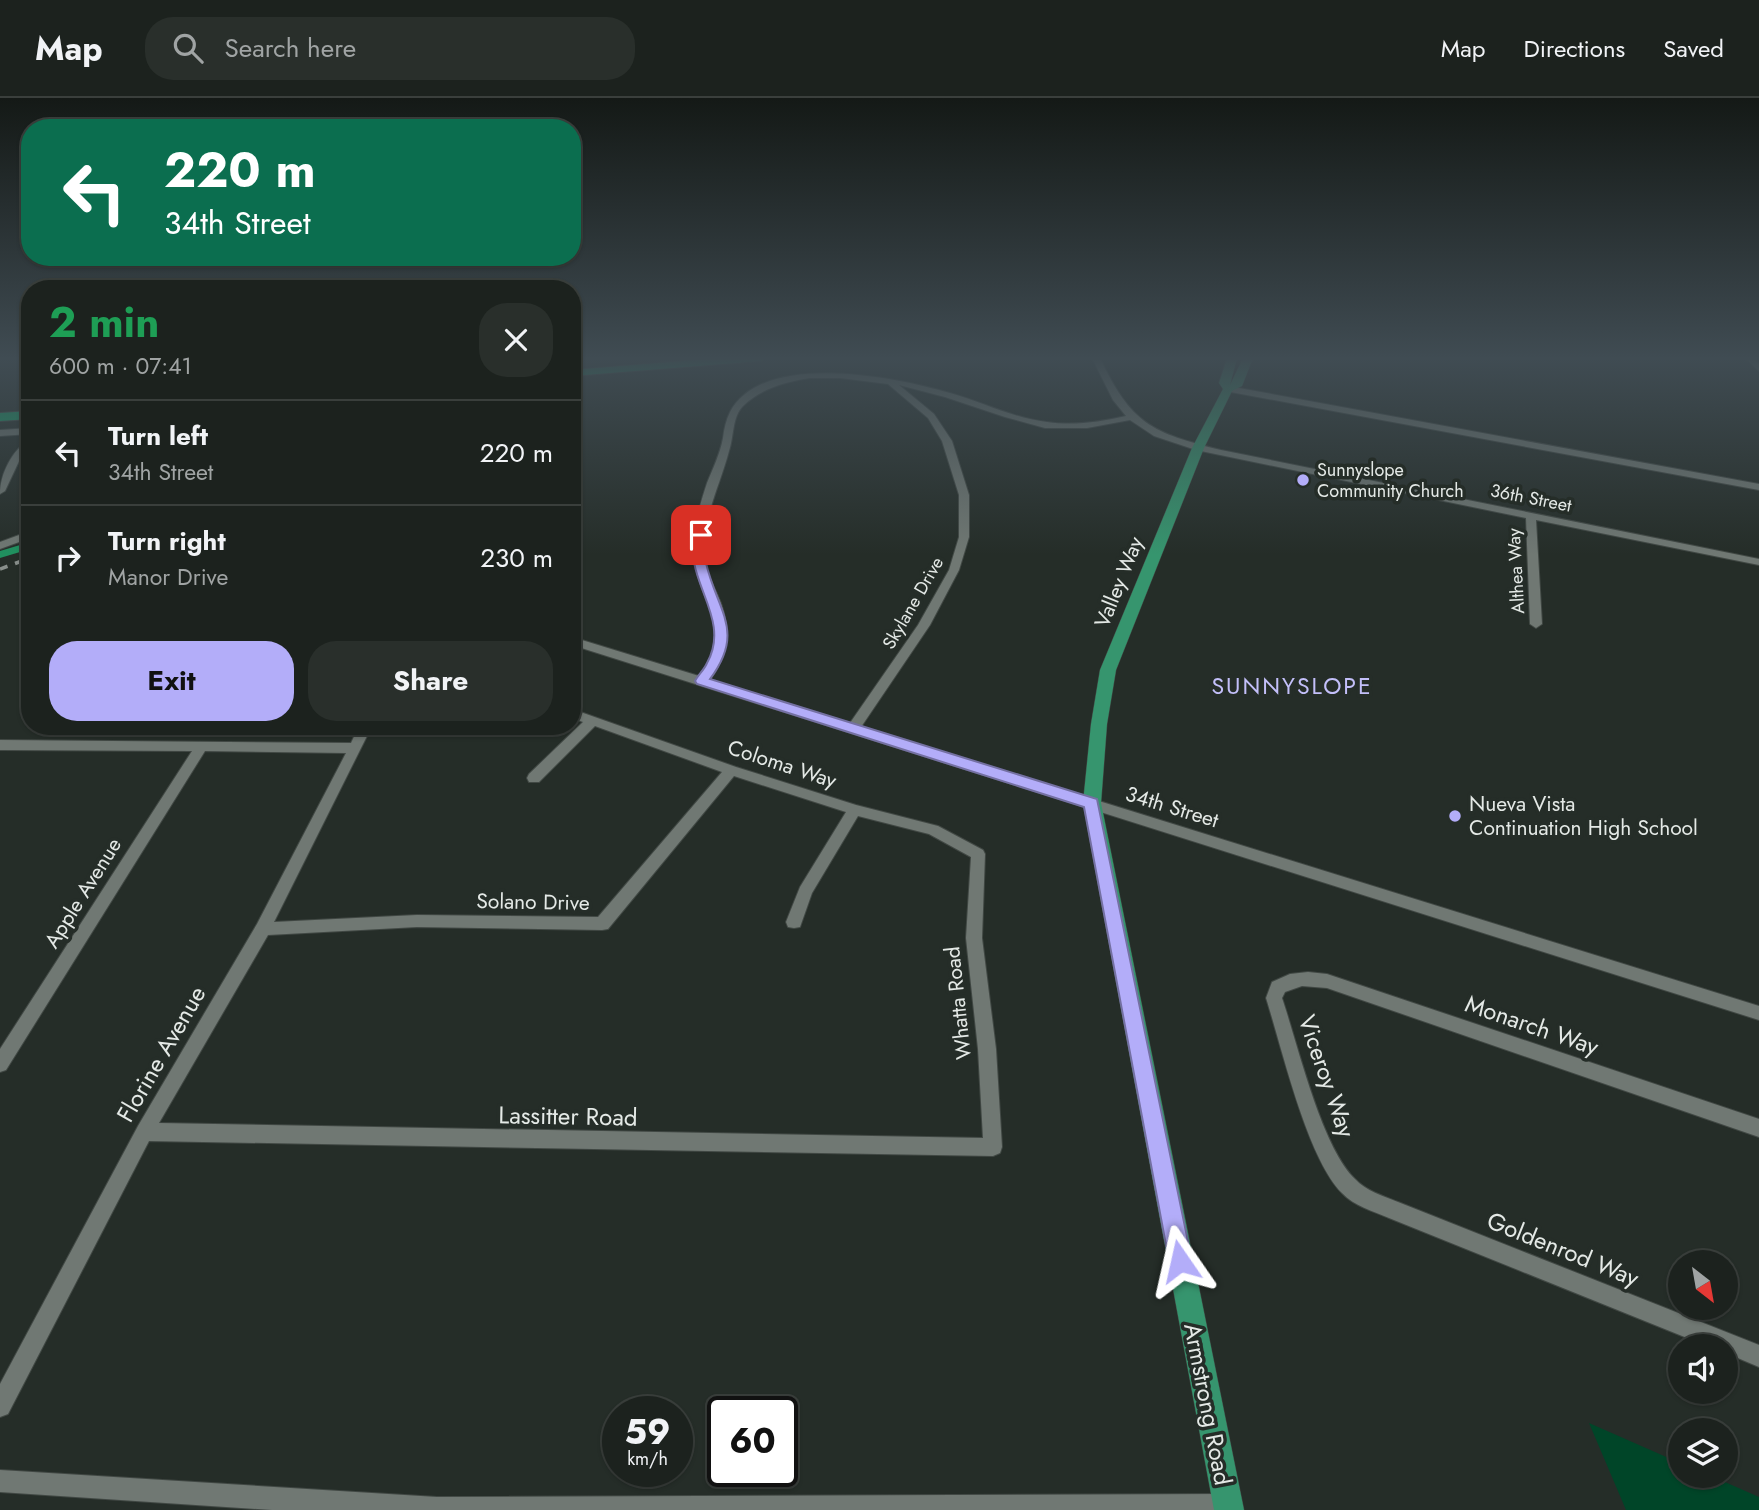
<!DOCTYPE html>
<meta charset="utf-8">
<style>
body{margin:0;font-family:Jost,sans-serif;background:#292f2b;color:#f1f3f6;height:100vh;display:flex;flex-direction:column;font-size:26px;white-space:nowrap}
*{box-sizing:border-box;margin:0}
p{font-size:23px;color:#a0a4a4}
.icon{flex:none;width:38px;height:38px;fill:none;stroke:currentColor;stroke-width:2;stroke-linecap:round;stroke-linejoin:round}
.map{position:relative;flex:1;overflow:hidden}
.details{position:absolute;left:21px;top:182px;width:560px;height:455px;display:flex;flex-direction:column;background:#1c221e;border-radius:28px;box-shadow:0 2px 5px #0004,0 0 0 2px #3a3f3c}
.details>*{flex:none}
.guide{position:absolute;left:21px;top:21px;width:560px;height:147px;border-radius:28px;box-shadow:0 2px 5px #0004,0 0 0 2px #3a3f3c;background:#0b6e4f;color:#fff;overflow:hidden}
.needle{width:46px;rotate:149deg}
.controls{position:absolute;left:1668px;top:1152px;display:grid;gap:14px}
.controls a{display:grid;place-items:center;width:70px;height:70px;border-radius:50%;background:#1c221e;box-shadow:0 2px 5px #0004,0 0 0 2px #3a3f3c;font-size:35px}
.speed{position:absolute;left:602px;top:1298px;display:flex;gap:14px;font-size:35px;font-weight:700;text-align:center}
.speed>*{display:grid;place-content:center;width:91px;height:91px;border-radius:50%;background:#1c221e;box-shadow:0 2px 5px #0004,0 0 0 2px #3a3f3c;line-height:1}
.speed small{font-size:18px;font-weight:400}
.speed .limit{border:4px solid #111;border-radius:10px;background:#fff;color:#111}
.pin{position:absolute;display:grid;place-items:center;width:60px;height:60px;color:#fff;margin:-30px;border-radius:14px;box-shadow:0 4px 10px #0006}
.me{position:absolute;width:77px;margin:-38px;rotate:349deg;stroke-linejoin:round;filter:drop-shadow(0 0 5px #0008)}
.turn{display:flex;align-items:center;gap:24px;height:147px;padding:0 28px;font-size:32px}
.turn .icon{width:91px;height:91px;stroke-width:2.5}
.turn b{display:block;font-size:49px;line-height:60px}
.round{display:grid;place-items:center;flex:none;width:74px;height:74px;border-radius:28px;background:#292f2b}
.summary{display:flex;align-items:center;justify-content:space-between;height:119px;padding:0 28px}
h1{font-size:42px;font-weight:700;line-height:52px;color:#1e9e55}
.action{display:flex;gap:14px;margin-top:auto;padding:14px 28px}
.action a{flex:1;height:80px;border-radius:28px;background:#b3adf9;color:#111;font-size:28px;font-weight:700;line-height:80px;text-align:center}
.action a+a{background:#292f2b;color:#f1f3f6}
ul{padding:0;list-style:none}
li{display:flex;align-items:center;gap:21px;height:105px;padding:0 28px;border-top:2px solid #3a3f3c}
li div{flex:1}
li b{display:block;font-size:26px}
li em{font-style:normal}
header{display:flex;align-items:center;gap:42px;box-sizing:border-box;height:98px;padding:0 35px;background:#1c221e;border-bottom:2px solid #3a3f3c}
header strong{font-size:33px}
nav{display:flex;gap:38px;margin-inline-start:auto;font-size:24px}
.search{width:490px;height:63px;background:#292f2b;display:flex;align-items:center;gap:18px;box-sizing:border-box;padding:0 24px;border-radius:28px;color:#a0a4a4;font-size:26px}
.map>svg:first-child{display:block}
.green{fill:#004528}
.lines{fill:none;stroke-linecap:round;stroke-linejoin:round}
.canal{fill:#20915f;fill-rule:evenodd}
.minor-casing{stroke:#414844;stroke-width:2}
.major-casing{stroke:#414844;stroke-width:1}
.highway-casing{stroke:#414844;stroke-width:2}
.minor{fill:#707873;fill-rule:evenodd}
.major{fill:#36956e;fill-rule:evenodd}
.highway{fill:#0fa96b;fill-rule:evenodd}
.rail{stroke:#888f8b;stroke-width:3.5;stroke-dasharray:8 8;stroke-linecap:butt}
.route{fill:#b3adf9;stroke:#7470a2;stroke-width:2}
.poi-dot{fill:#b3adf9;stroke:#252d28;stroke-width:2.5}
.labels{text-anchor:middle;dominant-baseline:central;stroke-width:7;stroke-linejoin:round;paint-order:stroke}
.far-poi-label{font-size:18px;fill:#e4e9e6;stroke:#252d28;text-anchor:start}
.far-street-label{font-size:18px;fill:#e4e9e6;stroke:#252d28}
.street-label{font-size:21px;fill:#e4e9e6;stroke:#252d28}
.poi-label{font-size:21px;fill:#e4e9e6;stroke:#252d28;text-anchor:start}
.neighbourhood-label{font-size:23px;letter-spacing:2px;fill:#c3bff9;stroke:#252d28}
.near-street-label{font-size:24px;fill:#e4e9e6;stroke:#252d28}
</style>
<header>
<strong>Map</strong>
<div class="search"><svg class="icon" aria-label="search" viewBox="0 0 24 24"><circle cx="10" cy="10" r="6"/><path d="M15 15l6 6"/></svg>Search here</div>
<nav><a>Map</a><a>Directions</a><a>Saved</a></nav>
</header>
<div class="map">
<svg width="1759" height="1412" viewBox="0 0 1759 1412">
<rect width="100%" height="100%" fill="#252d28"/>
<path class="green" d="M 1589,1325 L 1680,1365 L 1680,1377 L 1709,1377 L 1759,1399 L 1759,1412 L 1626,1412 Z"/>
<g class="lines">
<path class="canal" d="M 30,444 L 30,451 L 0,460 L 0,453 Z"/>
<g class="minor-casing">
<path id="minor" d="M 1092,260 L 1100,260 C 1131,326 1152,335 1221,352 L 1759,461 L 1759,467 L 1536,422 L 1542,526 L 1536,530 L 1530,526 L 1526,420 L 1196,352 L 1154,338 L 1130,322 L 1087,330 L 1045,330 L 1005,319 L 945,299 L 899,287 L 934,316 L 952,343 L 969,397 L 969,439 L 959,472 L 930,527 L 861,629 L 1759,908 L 1759,922 L 572,547 L 572,539 L 699,578 C 738,529 694,500 694,453 C 693,430 700,406 707,385 C 713,370 720,356 723,340 C 724,331 726,322 730,314 C 763,252 896,279 950,295 C 982,304 1013,320 1047,324 C 1073,328 1100,324 1126,318 L 1113,302 ZM 810,280 L 840,280 L 888,286 L 928,320 L 942,343 L 959,397 L 959,439 L 949,472 L 918,527 L 850,625 L 710,582 C 729,556 731,525 717,496 C 712,485 706,475 705,462 C 701,421 719,391 729,353 C 734,339 732,319 743,308 C 762,290 785,284 810,280 Z
M 1745,260 L 1753,260 L 1759,266 L 1759,273 Z
M 1228,288 L 1759,386 L 1759,392 L 1225,293 L 1225,289 Z
M 30,330 L 30,336 L 0,338 L 0,332 Z
M 30,341 L 30,350 L 20,361 L 5,393 L 0,396 C 0,376 12,352 30,341 Z
M 30,433 L 30,440 L 0,451 L 0,444 Z
M 572,611 L 736,669 L 856,707 L 938,728 L 983,752 L 985,756 L 982,840 L 996,951 L 1002,1049 L 1000,1055 L 993,1058 L 149,1043 L 8,1316 L 0,1319 L 0,1286 L 138,1028 L 257,826 L 346,655 L 205,653 L 6,972 L 0,974 L 0,951 L 192,653 L 0,652 L 0,642 L 351,645 L 359,628 L 372,628 L 274,824 L 417,817 L 598,819 L 722,674 L 595,628 L 539,684 L 529,684 L 527,680 L 529,676 L 583,624 L 572,620 ZM 734,678 L 846,714 L 800,789 L 786,824 L 788,829 L 794,830 L 800,829 L 812,795 L 858,718 L 929,736 L 971,759 L 966,840 L 978,951 L 983,1040 L 159,1025 L 268,837 L 417,829 L 602,832 L 608,831 Z
M 1308,874 L 1327,876 L 1759,1021 L 1759,1039 L 1327,890 L 1302,888 L 1285,894 L 1282,900 C 1298,947 1321,1048 1355,1081 C 1366,1093 1383,1098 1398,1104 L 1759,1247 L 1759,1269 L 1726,1255 L 1726,1248 L 1707,1248 L 1389,1120 C 1373,1113 1354,1108 1342,1095 C 1307,1060 1282,950 1266,900 L 1272,884 L 1290,876 Z
M 0,1372 L 437,1399 L 1228,1396 L 1236,1400 L 1240,1408 L 1238,1412 L 272,1412 L 0,1394 Z"/>
</g>
<g class="major-casing">
<path id="major" d="M 1227,260 L 1237,260 L 1230,287 L 1243,260 L 1253,260 L 1242,288 L 1232,293 L 1204,350 L 1116,572 L 1107,626 L 1101,705 L 1244,1412 L 1214,1412 L 1083,705 L 1091,626 L 1100,572 L 1192,350 L 1223,291 L 1219,285 Z"/>
</g>
<g class="highway-casing">
<path id="highway" d="M 720,260 L 766,260 L 760,263 L 572,278 L 572,272 Z
M 30,313 L 30,321 L 0,323 L 0,315 Z"/>
</g>
<use href="#minor" class="minor"/>
<use href="#major" class="major"/>
<use href="#highway" class="highway"/>
<path class="rail" d="M 0,471 L 30,460"/>
</g>
<linearGradient id="sky" x2="0" y2="1"><stop stop-color="#141916"/><stop offset="0.57" stop-color="#404c53"/><stop offset="1" stop-color="#404c53" stop-opacity="0"/></linearGradient>
<rect width="1759" height="457" fill="url(#sky)"/>
<path class="route" d="M 696,435 L 706,437 C 706,446 704,457 706,465 C 717,513 746,533 710,581 L 1097,701 L 1192,1163 L 1188,1171 L 1180,1174 L 1172,1171 L 1169,1163 L 1084,709 L 697,586 L 695,583 C 698,577 704,572 707,565 C 733,519 680,479 696,435 Z"/>
<g class="poi-dot">
<circle cx="1303" cy="382" r="7"/>
<circle cx="1455" cy="718" r="7"/>
</g>
<g class="labels">
<g class="far-poi-label">
<text x="1317" y="372">Sunnyslope<tspan x="1317" dy="21">Community Church</tspan></text>
</g>
<g class="far-street-label">
<text transform="translate(1531 400) rotate(11)">36th Street</text>
<text transform="translate(1516 473) rotate(-93)">Althea Way</text>
<text transform="translate(913 505) rotate(-60)">Skylane Drive</text>
</g>
<g class="street-label">
<text transform="translate(1119 484) rotate(-68)">Valley Way</text>
<text transform="translate(782 666) rotate(18)">Coloma Way</text>
<text transform="translate(1172 709) rotate(17)">34th Street</text>
<text transform="translate(83 795) rotate(-58)">Apple Avenue</text>
<text transform="translate(533 804) rotate(1)">Solano Drive</text>
<text transform="translate(958 905) rotate(-96)">Whatta Road</text>
</g>
<g class="poi-label">
<text x="1469" y="706">Nueva Vista<tspan x="1469" dy="24">Continuation High School</tspan></text>
</g>
<g class="neighbourhood-label">
<text x="1292" y="588">SUNNYSLOPE</text>
</g>
<g class="near-street-label">
<text transform="translate(1532 927) rotate(19)">Monarch Way</text>
<text transform="translate(161 956) rotate(-60)">Florine Avenue</text>
<text transform="translate(1327 978) rotate(71)">Viceroy Way</text>
<text transform="translate(568 1018) rotate(1)">Lassitter Road</text>
<text transform="translate(1563 1151) rotate(22)">Goldenrod Way</text>
<text transform="translate(1208 1306) rotate(79)">Armstrong Road</text>
</g>
</g>
</svg>
<div class="controls">
<a><svg class="needle" viewBox="-14 -14 28 28"><path d="M0-13l5 13h-10z" fill="#e53935"/><path d="M0 13l5-13h-10z" fill="#a0a4a4"/></svg></a>
<a><svg class="icon" aria-label="sound" viewBox="0 0 24 24"><path d="M4 9h4l5-4v14l-5-4H4zM17 9q2 3 0 6"/></svg></a>
<a><svg class="icon" aria-label="layers" viewBox="0 0 24 24"><path d="M12 4l9 5-9 5-9-5zM3 14l9 5 9-5"/></svg></a>
</div>
<div class="speed"><div>59<small>km/h</small></div><div class="limit">60</div></div>
<div class="pin" style="left:701px;top:437px;background:#d93025"><svg class="icon" aria-label="arrive" viewBox="0 0 24 24"><path d="M6 21V4h12l-3 4 3 4H6"/></svg></div>
<svg class="me" style="left:1180px;top:1163px" viewBox="-20 -20 40 40"><path d="M0-17L14 15 0 8-14 15z" fill="#b3adf9" stroke="#fff" stroke-width="4"/></svg>
<div class="guide">
<div class="turn"><svg class="icon" aria-label="left" viewBox="0 0 24 24"><path d="M17 20v-9H6M10 6l-5 5 5 5"/></svg><div><b>220 m</b>34th Street</div></div>
</div>
<section class="details">
<div class="summary"><div><h1>2 min</h1><p>600 m · 07:41</p></div><a class="round"><svg class="icon" aria-label="close" viewBox="0 0 24 24"><path d="M6 6l12 12M18 6L6 18"/></svg></a></div>
<ul>
<li><svg class="icon" aria-label="left" viewBox="0 0 24 24"><path d="M17 20v-9H6M10 6l-5 5 5 5"/></svg><div><b>Turn left</b><p>34th Street</p></div><em>220 m</em></li>
<li><svg class="icon" aria-label="right" viewBox="0 0 24 24"><path d="M7 20v-9h11M14 6l5 5-5 5"/></svg><div><b>Turn right</b><p>Manor Drive</p></div><em>230 m</em></li>
</ul>
<div class="action"><a>Exit</a><a>Share</a></div>
</section>
</div>
